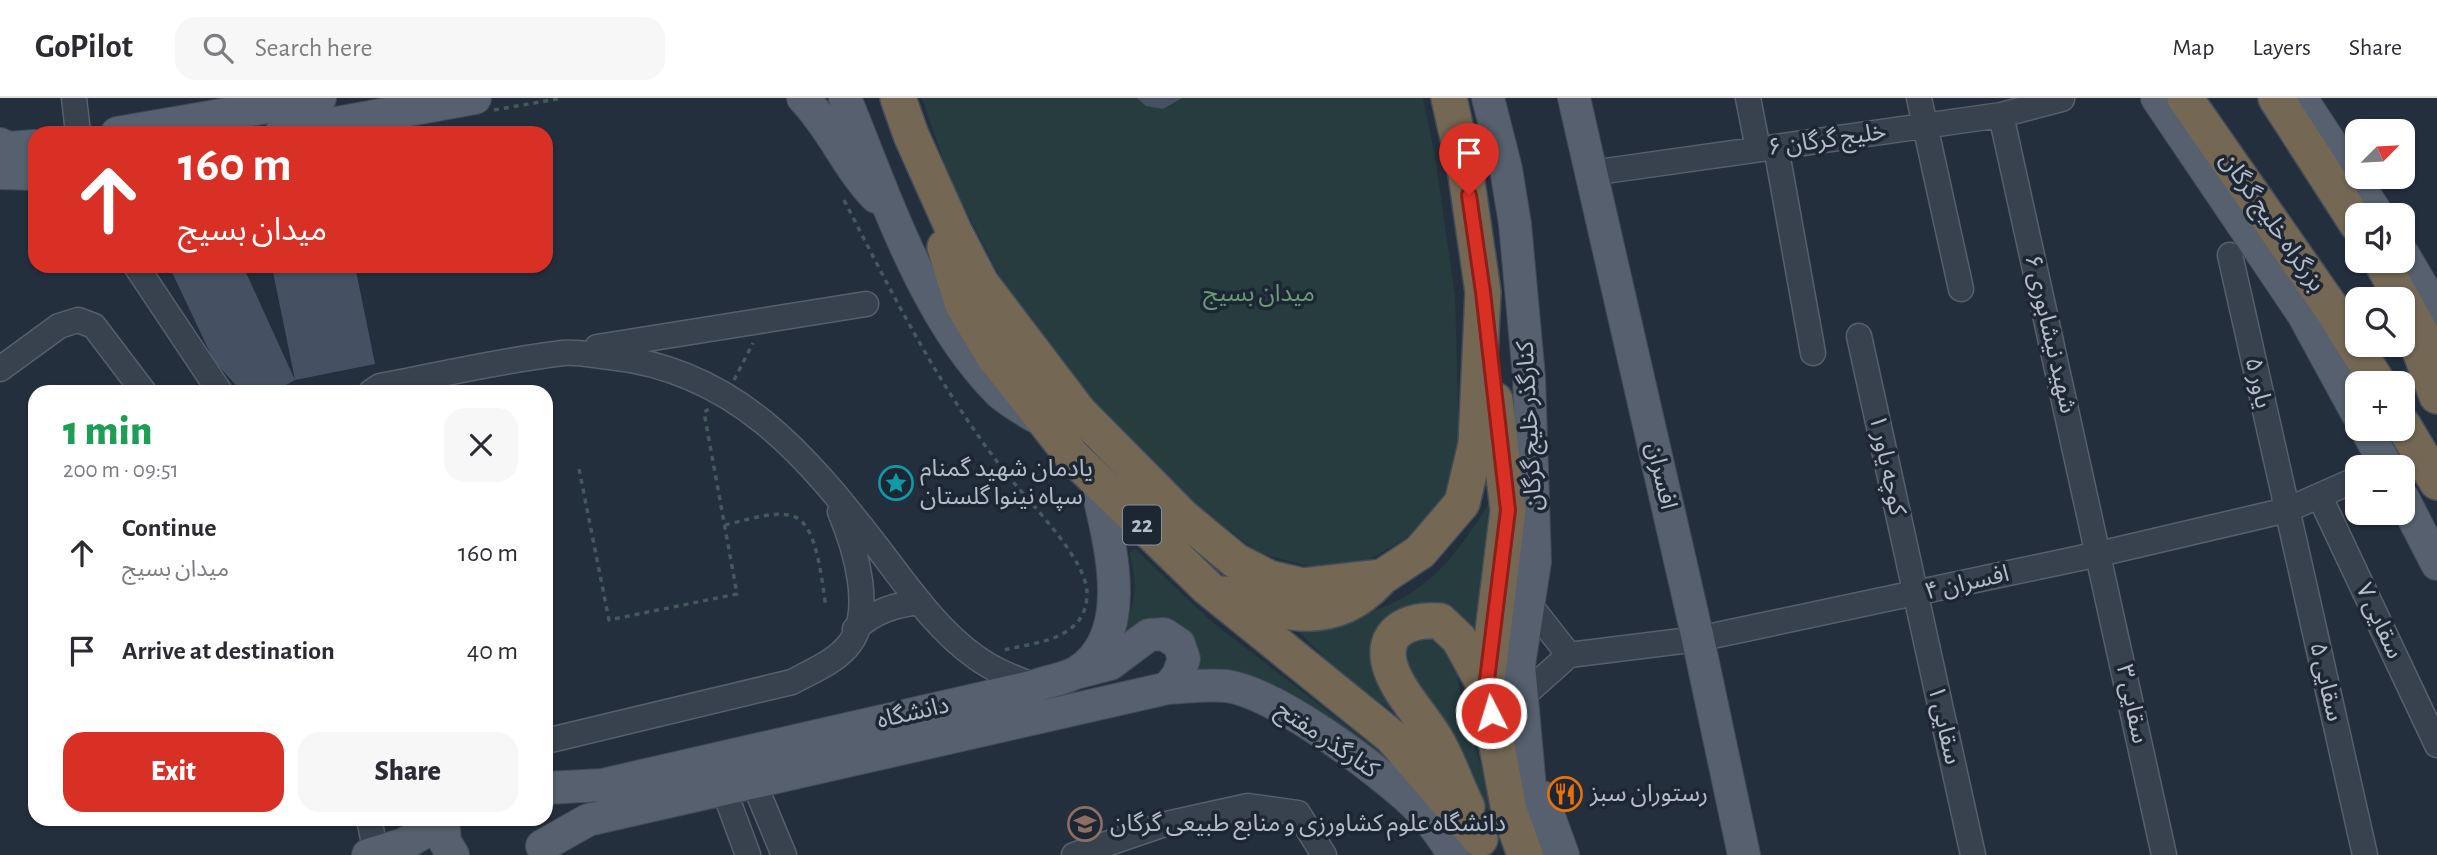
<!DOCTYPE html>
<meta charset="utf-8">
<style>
body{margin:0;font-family:"Alegreya Sans","Noto Sans Arabic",sans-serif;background:#f7f7f7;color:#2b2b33;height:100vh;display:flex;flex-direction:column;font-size:26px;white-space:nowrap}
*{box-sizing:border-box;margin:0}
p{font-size:23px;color:#7c7c81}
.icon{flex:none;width:38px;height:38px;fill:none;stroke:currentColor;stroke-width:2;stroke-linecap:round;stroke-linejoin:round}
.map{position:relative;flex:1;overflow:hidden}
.sheet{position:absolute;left:28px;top:287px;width:525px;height:441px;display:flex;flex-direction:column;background:#fff;border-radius:21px;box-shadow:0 2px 5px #0004}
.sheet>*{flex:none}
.guide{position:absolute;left:28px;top:28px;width:525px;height:147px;border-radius:21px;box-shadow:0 2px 5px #0004;background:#d93025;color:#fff;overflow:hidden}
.needle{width:46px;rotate:66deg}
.tools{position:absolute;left:2345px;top:21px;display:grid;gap:14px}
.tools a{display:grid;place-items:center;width:70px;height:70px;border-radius:14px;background:#fff;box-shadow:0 2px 5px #0004;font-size:35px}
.pin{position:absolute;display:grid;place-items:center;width:60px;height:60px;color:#fff;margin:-72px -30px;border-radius:50% 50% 50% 0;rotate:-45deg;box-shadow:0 0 7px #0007}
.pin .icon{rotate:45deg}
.me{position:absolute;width:77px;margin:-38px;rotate:355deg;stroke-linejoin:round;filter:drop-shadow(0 0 5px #0008)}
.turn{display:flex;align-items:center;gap:24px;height:147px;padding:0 35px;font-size:32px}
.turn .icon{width:91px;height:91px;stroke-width:2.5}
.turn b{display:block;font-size:49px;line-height:60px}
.round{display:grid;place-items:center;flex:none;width:74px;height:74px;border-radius:21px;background:#f7f7f7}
.headline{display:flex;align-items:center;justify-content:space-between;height:119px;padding:0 35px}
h1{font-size:42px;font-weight:800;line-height:52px;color:#1e9e55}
.primary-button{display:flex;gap:14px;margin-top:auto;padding:14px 35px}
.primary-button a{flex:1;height:80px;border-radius:21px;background:#d93025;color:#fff;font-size:28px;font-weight:800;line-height:80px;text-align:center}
.primary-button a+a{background:#f7f7f7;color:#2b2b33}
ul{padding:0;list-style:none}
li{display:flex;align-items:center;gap:21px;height:98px;padding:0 35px}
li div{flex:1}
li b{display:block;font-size:26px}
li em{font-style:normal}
header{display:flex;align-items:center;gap:42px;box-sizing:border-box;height:98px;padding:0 35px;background:#fff;border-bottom:2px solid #e1e1e2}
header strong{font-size:33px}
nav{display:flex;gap:38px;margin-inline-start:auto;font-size:24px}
.search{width:490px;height:63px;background:#f7f7f7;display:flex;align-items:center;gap:18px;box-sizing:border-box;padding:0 24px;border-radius:21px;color:#7c7c81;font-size:26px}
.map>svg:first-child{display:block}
.green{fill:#263c3f}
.building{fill:#455162}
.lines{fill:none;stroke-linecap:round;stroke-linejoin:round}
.minor-casing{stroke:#565f6c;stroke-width:27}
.major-casing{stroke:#414a57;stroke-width:34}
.highway-casing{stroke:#434c59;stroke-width:38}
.path{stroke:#44595c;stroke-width:3.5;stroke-dasharray:5 5;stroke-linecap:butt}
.minor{stroke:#38414e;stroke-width:24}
.major{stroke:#56606e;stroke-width:32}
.highway{stroke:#746855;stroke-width:35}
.route-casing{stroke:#8d1f18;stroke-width:18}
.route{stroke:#d93025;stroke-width:12}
.labels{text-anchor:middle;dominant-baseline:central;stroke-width:7;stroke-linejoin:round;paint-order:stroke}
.shield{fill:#1d2633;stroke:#878f9c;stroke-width:2}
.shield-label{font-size:23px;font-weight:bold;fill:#b4bcc9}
.street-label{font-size:24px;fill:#b4bcc9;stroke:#1d2633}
.park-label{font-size:24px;fill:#6b9a76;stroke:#1d2633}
.poi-label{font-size:24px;fill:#b4bcc9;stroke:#1d2633;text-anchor:start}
</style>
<header>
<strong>GoPilot</strong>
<div class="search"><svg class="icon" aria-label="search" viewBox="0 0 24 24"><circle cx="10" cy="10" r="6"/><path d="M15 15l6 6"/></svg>Search here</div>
<nav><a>Map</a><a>Layers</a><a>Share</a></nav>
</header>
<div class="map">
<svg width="2437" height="757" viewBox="0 0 2437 757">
<rect width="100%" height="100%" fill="#242f3e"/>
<path class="green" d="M 922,0 L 1423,0 L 1435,58 L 1455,198 L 1459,341 L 1444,398 L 1408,439 L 1367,463 L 1312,469 L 1259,455 L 1194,405 L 1095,307 L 1054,258 L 999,177 L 949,79 Z
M 1489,405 L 1482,487 L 1473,536 L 1386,527 L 1422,635 L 1341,576 L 1287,522 C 1393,524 1435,493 1489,405 Z
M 1135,451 L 1212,524 L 1400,669 L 1428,704 L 1188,577 L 1192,551 L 1115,551 C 1132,518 1141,491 1129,455 Z
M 1429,534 L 1453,555 L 1466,624 L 1499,720 L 1507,757 L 1493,722 L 1441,622 L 1400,568 L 1405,543 Z"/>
<path class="building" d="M 1137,0 L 1182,0 L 1163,11 L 1146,8 Z
M 169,168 L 243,168 L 295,282 L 274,294 L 242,294 L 214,263 Z
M 276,168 L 355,168 L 375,266 L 295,282 L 272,169 Z"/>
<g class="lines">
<g class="minor-casing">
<path id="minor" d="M 74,0 L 78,35
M 1748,0 L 1758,51
M 1919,0 L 1961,191
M 2001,17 L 2164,757
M 1776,49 L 1813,255
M 1591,75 L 2001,17 L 2062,1
M 2230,157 L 2365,757
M 136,168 L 220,294
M 1859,238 L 1973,757
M 597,249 L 866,206
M 0,271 L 59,228 L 78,222 L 94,228 L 144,294
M 371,294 L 380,288 C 440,277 502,262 563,255 C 578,253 595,258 610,259 C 735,272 806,357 878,450 C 907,488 937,532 977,560 C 995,573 1015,580 1035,588
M 2320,399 L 2437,647
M 1529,506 L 1569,557
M 855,531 C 875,513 894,507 920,504
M 1569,557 L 1698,541 L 2099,456 L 2287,412 L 2357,381
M 1522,599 L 1569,557
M 546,643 L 792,584 C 810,574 833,565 847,549 C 876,517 855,449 840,414
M 754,685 L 784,757
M 724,692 L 748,757
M 369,721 L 376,755
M 1074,757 L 1162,727 L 1248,708 L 1298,715 L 1324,757"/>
</g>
<g class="major-casing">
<path id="major" d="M 803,0 C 832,30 847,69 876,99
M 845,0 C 885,97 924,219 999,294 C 1009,303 1023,311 1034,318
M 1488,0 L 1506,71 L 1515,126 L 1529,279 L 1535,464 L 1519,567 L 1536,757
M 1574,0 L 1698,541 L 1744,757
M 2157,0 L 2303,216 L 2357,315
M 2301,0 L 2378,117
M 117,35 L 320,0
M 281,35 L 475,0
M 0,46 L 8,50 L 35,48
M 0,75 L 35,76
M 2403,156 L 2437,214
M 2366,331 L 2387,369
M 2403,400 L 2437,466
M 1079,574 L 1110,566 L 1149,537 L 1164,536 L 1179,546 L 1184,561 L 1178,577 L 1168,590
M 546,690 L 602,687 L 1035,588 C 1048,583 1065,581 1077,574 C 1139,536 1107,436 1095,381
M 1542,699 L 1563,757
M 443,721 L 445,744 L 453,757
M 542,748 L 588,722 L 1168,590 C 1187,589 1208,586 1227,588 C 1277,596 1368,665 1407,699 C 1426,716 1441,736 1454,757
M 368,757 L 404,746 L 442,724"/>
</g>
<g class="highway-casing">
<path id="highway" d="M 898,0 L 911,37 L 954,133 L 981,185 L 1079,314 L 1184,420 L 1236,463 L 1269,480 L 1303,488 L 1382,479 L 1420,454 L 1462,405 L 1476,346 L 1483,194 L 1466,77 L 1449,0
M 2185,0 L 2332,211 L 2378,285
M 2276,0 L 2357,126
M 945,149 L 963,207 L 993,257 L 1072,358 L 1208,490 L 1392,639 L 1480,741
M 2381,163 L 2437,264
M 2416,242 L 2437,298
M 1495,302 L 1508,412 L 1486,590 L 1509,712 L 1525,757
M 2403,327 L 2437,384
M 1225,496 C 1282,515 1332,533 1379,482
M 1467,709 C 1456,687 1448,661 1435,640 C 1422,618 1399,595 1391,571 C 1378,533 1409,521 1440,523 L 1459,541 L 1486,590"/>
</g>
<path class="path" d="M 494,12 L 563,0
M 844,102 C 895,201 943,298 1014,385 C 1034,409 1087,463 1087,495 C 1087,541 1039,544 1004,552
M 734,282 L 753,245
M 579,371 L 609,522 L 737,496 L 704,314 L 709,311
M 725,427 C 744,423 776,411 795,419 C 818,428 822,486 826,509"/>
<use href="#minor" class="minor"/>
<use href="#major" class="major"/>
<use href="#highway" class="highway"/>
</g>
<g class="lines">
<g class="route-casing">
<path id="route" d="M 1469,97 L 1483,194 L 1508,412 L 1486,590 L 1491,615"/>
</g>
<use href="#route" class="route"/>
</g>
<defs>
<g id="sight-ring" transform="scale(1.75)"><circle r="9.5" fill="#1d2633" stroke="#0f9aa8" stroke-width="1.5"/><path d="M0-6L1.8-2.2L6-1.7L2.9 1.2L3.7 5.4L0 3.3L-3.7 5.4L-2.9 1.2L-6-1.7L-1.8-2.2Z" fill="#0f9aa8"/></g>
<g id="restaurant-ring" transform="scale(1.75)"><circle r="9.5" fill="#1d2633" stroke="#e8710a" stroke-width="1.5"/><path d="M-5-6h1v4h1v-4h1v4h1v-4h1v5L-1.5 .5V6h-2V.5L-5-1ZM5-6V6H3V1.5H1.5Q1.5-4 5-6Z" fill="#e8710a"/></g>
<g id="university-ring" transform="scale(1.75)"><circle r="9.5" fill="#1d2633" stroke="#8d6e63" stroke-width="1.5"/><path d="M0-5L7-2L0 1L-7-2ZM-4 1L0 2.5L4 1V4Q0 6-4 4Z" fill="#8d6e63"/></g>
</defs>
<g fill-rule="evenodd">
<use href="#sight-ring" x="896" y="385"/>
<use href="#restaurant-ring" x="1565" y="696"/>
<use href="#university-ring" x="1085" y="726"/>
</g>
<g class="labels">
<rect class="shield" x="1123" y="407.5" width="38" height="39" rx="5"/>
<g class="shield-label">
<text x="1142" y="427">22</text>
</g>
<g class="street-label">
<text transform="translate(1827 42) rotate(-8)">خلیج گرگان ۶</text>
<text transform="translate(2272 124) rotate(55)">بزرگراه خلیج گرگان</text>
<text transform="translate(2050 236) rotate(77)">شهید نیشابوری ۶</text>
<text transform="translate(2258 285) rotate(77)">یاور ۵</text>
<text transform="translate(1530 328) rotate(-93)">کنارگذر خلیج گرگان</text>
<text transform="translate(1887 367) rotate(78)">کوچه یاور ۱</text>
<text transform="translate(1661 378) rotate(77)">افسران</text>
<text transform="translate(1967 485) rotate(-13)">افسران ۴</text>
<text transform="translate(2379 523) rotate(65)">سقایی ۷</text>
<text transform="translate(2326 584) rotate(77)">سقایی ۵</text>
<text transform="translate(2132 606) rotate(78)">سقایی ۳</text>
<text transform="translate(913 615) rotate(-13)">دانشگاه</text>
<text transform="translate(1944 627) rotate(77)">سقایی ۱</text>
<text transform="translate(1327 642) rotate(34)">کنارگذر مفتح</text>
</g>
<g class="park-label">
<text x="1259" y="196">میدان بسیج</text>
</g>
<g class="poi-label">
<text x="920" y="371">یادمان شهید گمنام<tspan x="920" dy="28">سپاه نینوا گلستان</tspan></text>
<text x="1590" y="696">رستوران سبز</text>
<text x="1110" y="726">دانشگاه علوم کشاورزی و منابع طبیعی گرگان</text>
</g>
</g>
</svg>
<div class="tools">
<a><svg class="needle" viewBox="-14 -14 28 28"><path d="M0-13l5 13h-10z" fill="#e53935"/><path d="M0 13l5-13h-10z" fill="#7c7c81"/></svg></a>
<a><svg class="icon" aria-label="sound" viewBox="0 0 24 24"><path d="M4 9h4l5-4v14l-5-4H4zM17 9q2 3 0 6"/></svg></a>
<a><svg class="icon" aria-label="search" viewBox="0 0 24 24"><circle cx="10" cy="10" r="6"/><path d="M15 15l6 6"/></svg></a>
<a>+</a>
<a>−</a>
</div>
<div class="pin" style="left:1469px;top:97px;background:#d93025"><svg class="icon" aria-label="arrive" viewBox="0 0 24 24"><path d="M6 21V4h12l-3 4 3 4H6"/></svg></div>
<svg class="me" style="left:1491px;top:615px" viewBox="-20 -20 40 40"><circle r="17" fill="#d93025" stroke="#fff" stroke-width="3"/><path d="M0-11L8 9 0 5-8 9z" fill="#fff"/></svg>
<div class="guide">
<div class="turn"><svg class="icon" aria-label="ahead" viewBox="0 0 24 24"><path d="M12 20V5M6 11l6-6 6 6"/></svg><div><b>160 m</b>میدان بسیج</div></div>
</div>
<section class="sheet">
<div class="headline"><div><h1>1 min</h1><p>200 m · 09:51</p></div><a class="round"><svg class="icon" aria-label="close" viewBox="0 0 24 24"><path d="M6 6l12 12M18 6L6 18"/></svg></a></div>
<ul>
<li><svg class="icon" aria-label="ahead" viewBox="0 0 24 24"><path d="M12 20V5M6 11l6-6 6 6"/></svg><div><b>Continue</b><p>میدان بسیج</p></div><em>160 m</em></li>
<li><svg class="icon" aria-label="arrive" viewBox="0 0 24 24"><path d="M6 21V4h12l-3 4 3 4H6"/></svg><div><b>Arrive at destination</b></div><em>40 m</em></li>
</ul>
<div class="primary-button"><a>Exit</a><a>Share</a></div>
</section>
</div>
